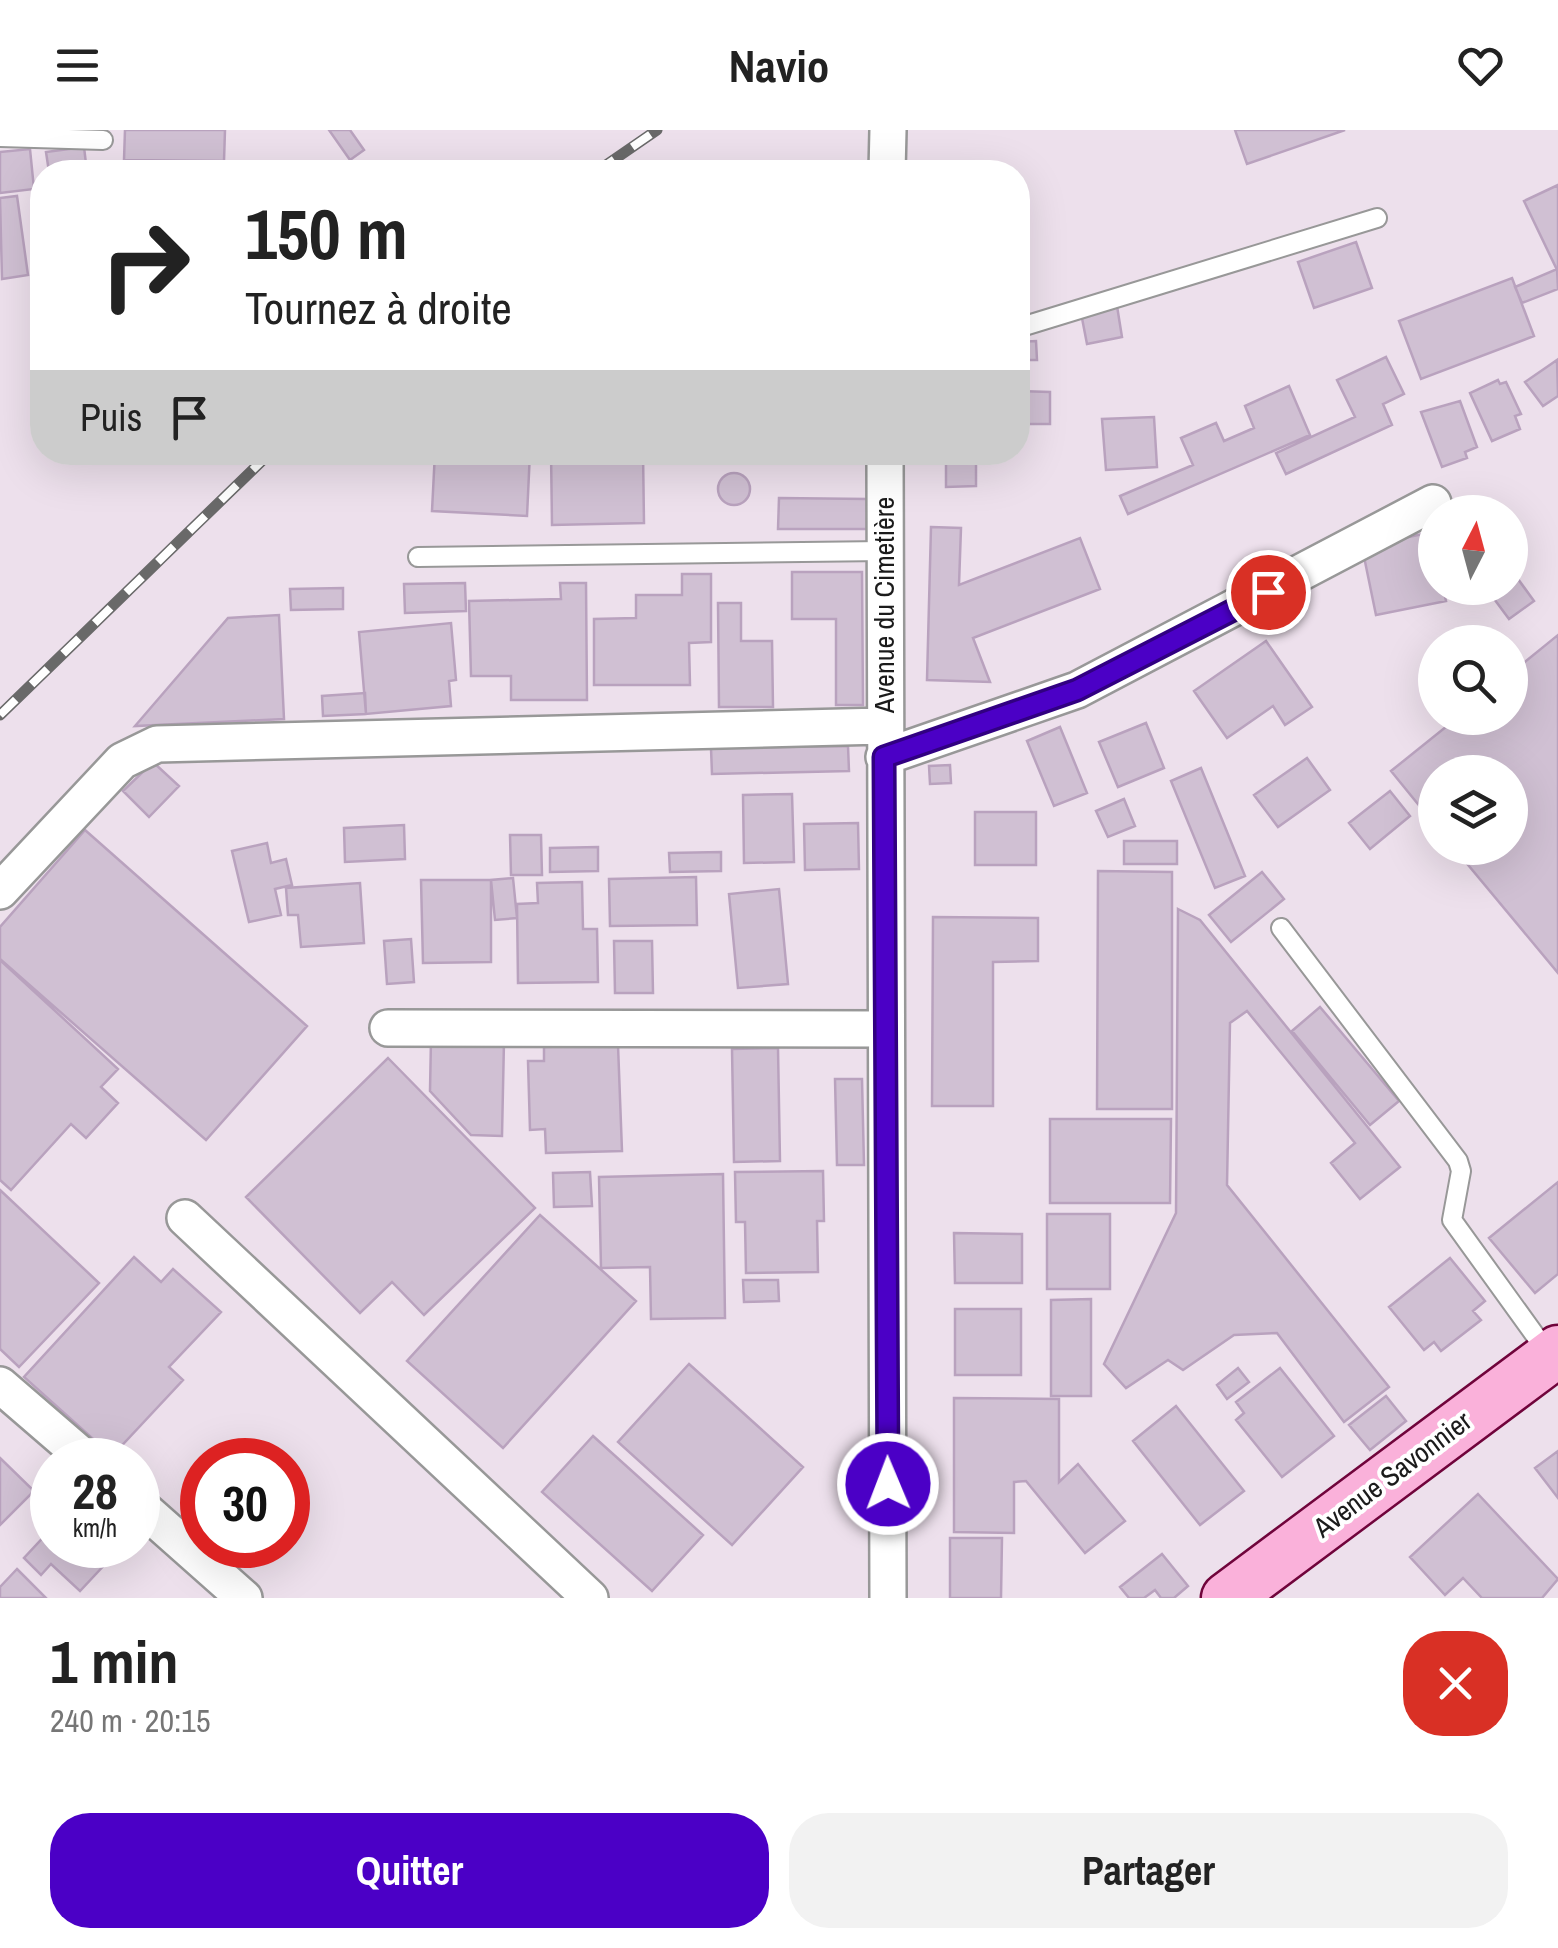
<!DOCTYPE html>
<html lang="fr">
<meta charset="utf-8">
<style>
body{margin:0;font-family:"Archivo Narrow",sans-serif;background:#f2f2f2;color:#222;height:100vh;display:flex;flex-direction:column;font-size:38px;white-space:nowrap}
*{box-sizing:border-box;margin:0}
p{font-size:32px;color:#767676}
.icon{flex:none;width:55px;height:55px;fill:none;stroke:currentColor;stroke-width:2;stroke-linecap:round;stroke-linejoin:round}
.map{position:relative;height:1468px;overflow:hidden}
.sheet{display:flex;flex-direction:column;background:#fff;flex:1}
.sheet>*{flex:none}
.banner{position:absolute;left:30px;top:30px;width:1000px;height:305px;border-radius:40px;box-shadow:0 10px 40px #0002;background:#fff;color:#222;overflow:hidden}
.needle{width:65px;rotate:6deg}
.fabs{position:absolute;left:1418px;top:365px;display:grid;gap:20px}
.fabs a{display:grid;place-items:center;width:110px;height:110px;border-radius:50%;background:#fff;box-shadow:0 10px 40px #0002;font-size:50px}
.speed{position:absolute;left:30px;top:1308px;display:flex;gap:20px;font-size:50px;font-weight:700;text-align:center}
.speed>*{display:grid;place-content:center;width:130px;height:130px;border-radius:50%;background:#fff;box-shadow:0 10px 40px #0002;line-height:1}
.speed small{font-size:25px;font-weight:400}
.speed .limit{border:15px solid #d22;background:#fff;color:#111}
.pin{position:absolute;display:grid;place-items:center;width:85px;height:85px;color:#fff;margin:-42px;border:5px solid #fff;border-radius:50%;box-shadow:0 2px 10px #0007}
.me{position:absolute;width:110px;margin:-55px;rotate:359deg;stroke-linejoin:round;filter:drop-shadow(0 0 8px #0008)}
.turn{display:flex;align-items:center;gap:35px;height:210px;padding:0 50px;font-size:45px}
.turn .icon{width:130px;height:130px;stroke-width:2.5}
.turn b{display:block;font-size:70px;line-height:85px}
.then{display:flex;align-items:center;height:95px;padding:0 50px;background:#0003;gap:20px;font-size:38px}
.round{display:grid;place-items:center;flex:none;width:105px;height:105px;border-radius:40px;background:#f2f2f2}
.summary{display:flex;align-items:center;justify-content:space-between;height:170px;padding:0 50px}
h1{font-size:60px;font-weight:700;line-height:75px}
.button{display:flex;gap:20px;margin-top:auto;padding:20px 50px}
.button a{flex:1;height:115px;border-radius:40px;background:#4b00c6;color:#fff;font-size:40px;font-weight:700;line-height:115px;text-align:center}
.button a+a{background:#f2f2f2;color:#222}
header{display:flex;justify-content:space-between;align-items:center;height:130px;padding:0 50px;background:#fff;font-size:45px;font-weight:700}
.map>svg:first-child{display:block}
.building{fill:#d0c0d3;stroke:#b9a2be;stroke-width:2.5}
.lines{fill:none;stroke-linecap:round;stroke-linejoin:round}
.lane-casing{stroke:#989898;stroke-width:22}
.street-casing{stroke:#989898;stroke-width:40}
.secondary-casing{stroke:#70043b;stroke-width:55}
.lane{stroke:#fff;stroke-width:18}
.street{stroke:#fff;stroke-width:35}
.secondary{stroke:#fab1da;stroke-width:50}
.rail-casing{stroke:#696969;stroke-width:11}
.rail{stroke:#fff;stroke-width:8;stroke-dasharray:22;stroke-linecap:butt}
.route-casing{stroke:#310081;stroke-width:25}
.route{stroke:#4b00c6;stroke-width:18}
.labels{text-anchor:middle;dominant-baseline:central;stroke-width:8;stroke-linejoin:round;paint-order:stroke}
.street-label{font-size:28px;fill:#1b1b1b;stroke:#fff}
</style>
<header><svg class="icon" aria-label="menu" viewBox="0 0 24 24"><path d="M4 6h16M4 12h16M4 18h16"/></svg>Navio<svg class="icon" aria-label="heart" viewBox="0 0 24 24"><path d="M12 20l-8-8c-3-5 5-10 8-4 3-6 11-1 8 4z"/></svg></header>
<div class="map">
<svg width="1558" height="1468" viewBox="0 0 1558 1468">
<rect width="100%" height="100%" fill="#ede0ec"/>
<path class="building" d="M 125,0 L 225,0 L 224,31 L 124,30 Z
M 329,0 L 350,0 L 364,20 L 350,30 Z
M 1235,0 L 1345,0 L 1247,34 Z
M 84,17 L 87,42 L 49,42 L 46,22 Z
M 30,19 L 34,59 L 0,63 L 0,22 Z
M 1558,55 L 1558,142 L 1524,71 Z
M 17,66 L 28,145 L 2,149 L 0,68 Z
M 1356,112 L 1372,158 L 1314,178 L 1298,132 Z
M 42,139 L 42,172 L 40,172 L 34,140 Z
M 1557,139 L 1558,159 L 1522,173 L 1515,157 Z
M 1512,148 L 1534,206 L 1421,249 L 1399,191 Z
M 1117,176 L 1122,207 L 1087,214 L 1081,183 Z
M 1036,211 L 1037,230 L 1018,230 L 1018,212 Z
M 1386,227 L 1404,264 L 1383,274 L 1392,295 L 1286,344 L 1276,323 L 1355,287 L 1337,250 Z
M 1557,230 L 1558,266 L 1543,276 L 1525,252 Z
M 1498,250 L 1500,254 L 1506,252 L 1521,284 L 1515,286 L 1520,299 L 1492,311 L 1470,263 Z
M 1289,256 L 1310,305 L 1128,384 L 1120,366 L 1193,335 L 1181,308 L 1216,293 L 1224,311 L 1254,298 L 1245,276 Z
M 1018,261 L 1050,262 L 1050,294 L 1018,294 Z
M 1460,271 L 1477,317 L 1465,322 L 1467,328 L 1442,337 L 1421,282 Z
M 1154,287 L 1157,337 L 1106,340 L 1102,289 Z
M 435,322 L 530,322 L 527,386 L 432,381 Z
M 551,322 L 643,322 L 644,393 L 552,395 Z
M 946,322 L 976,322 L 976,356 L 946,357 Z
M718 359a16 16 0 1 1 32 0a16 16 0 1 1-32 0Z
M 779,368 L 867,369 L 867,399 L 778,399 Z
M 931,397 L 961,398 L 959,455 L 1080,408 L 1100,459 L 973,508 L 990,552 L 927,550 Z
M 1432,402 L 1435,458 L 1443,458 L 1446,471 L 1376,485 L 1362,417 Z
M 1510,438 L 1534,471 L 1509,489 L 1486,458 L 1510,458 Z
M 792,442 L 862,442 L 863,575 L 836,575 L 836,489 L 792,489 Z
M 682,444 L 711,444 L 711,512 L 689,513 L 690,555 L 594,555 L 594,489 L 636,488 L 636,465 L 682,465 Z
M 465,453 L 466,481 L 405,483 L 404,454 Z
M 560,453 L 586,453 L 587,570 L 511,570 L 511,546 L 471,546 L 469,471 L 561,469 Z
M 343,458 L 343,479 L 291,480 L 290,459 Z
M 718,473 L 741,473 L 741,511 L 772,511 L 773,577 L 719,577 Z
M 279,485 L 284,589 L 135,596 L 228,488 Z
M 451,493 L 456,550 L 449,551 L 451,576 L 366,584 L 359,502 Z
M 1558,505 L 1558,843 L 1454,718 L 1510,718 L 1510,642 L 1435,642 L 1435,695 L 1391,641 L 1457,588 L 1510,588 L 1510,544 Z
M 1266,511 L 1312,577 L 1285,595 L 1273,576 L 1227,608 L 1194,561 Z
M 365,563 L 366,584 L 323,586 L 322,566 Z
M 1146,593 L 1164,638 L 1118,657 L 1099,612 Z
M 1060,597 L 1087,663 L 1054,676 L 1027,611 Z
M 848,616 L 849,641 L 712,644 L 711,618 Z
M 1307,628 L 1330,660 L 1278,697 L 1254,665 Z
M 153,632 L 179,656 L 149,687 L 123,661 Z
M 950,635 L 951,653 L 930,654 L 929,636 Z
M 1201,638 L 1245,746 L 1215,758 L 1171,651 Z
M 1390,661 L 1410,686 L 1370,719 L 1349,693 Z
M 792,664 L 794,732 L 744,733 L 743,665 Z
M 1124,669 L 1135,696 L 1108,707 L 1096,681 Z
M 975,682 L 1036,682 L 1036,735 L 975,735 Z
M 858,693 L 859,739 L 805,740 L 804,694 Z
M 404,695 L 405,729 L 345,732 L 344,698 Z
M 85,700 L 307,896 L 206,1010 L 0,829 L 0,797 Z
M 510,705 L 541,705 L 542,745 L 511,745 Z
M 1124,711 L 1177,711 L 1177,734 L 1124,734 Z
M 267,713 L 271,733 L 286,729 L 292,755 L 275,759 L 281,785 L 249,792 L 232,721 Z
M 598,717 L 598,741 L 550,742 L 550,718 Z
M 721,722 L 721,741 L 670,742 L 669,723 Z
M 1098,741 L 1172,742 L 1172,979 L 1097,979 Z
M 1262,742 L 1284,769 L 1231,812 L 1209,785 Z
M 696,747 L 697,795 L 610,796 L 609,749 Z
M 513,748 L 517,788 L 495,790 L 491,750 Z
M 421,750 L 491,750 L 491,832 L 423,833 Z
M 582,752 L 583,799 L 597,799 L 598,852 L 518,853 L 517,774 L 538,773 L 537,753 Z
M 360,753 L 364,813 L 301,817 L 298,785 L 288,785 L 286,758 Z
M 779,759 L 788,854 L 738,858 L 729,764 Z
M 1178,779 L 1200,790 L 1400,1037 L 1360,1069 L 1331,1033 L 1355,1013 L 1247,881 L 1230,893 L 1227,1055 L 1389,1257 L 1344,1292 L 1277,1203 L 1234,1205 L 1183,1240 L 1168,1230 L 1126,1258 L 1104,1234 L 1176,1083 Z
M 933,787 L 1038,788 L 1038,831 L 993,832 L 993,976 L 932,976 Z
M 411,809 L 414,852 L 387,854 L 384,811 Z
M 614,811 L 652,811 L 653,863 L 615,863 Z
M 0,830 L 118,939 L 101,957 L 118,973 L 86,1008 L 71,994 L 11,1060 L 0,1050 Z
M 1320,877 L 1399,971 L 1370,995 L 1292,901 Z
M 431,909 L 504,911 L 502,1006 L 471,1005 L 430,961 Z
M 618,915 L 622,1021 L 546,1023 L 545,999 L 530,1000 L 528,931 L 544,931 L 544,917 Z
M 778,918 L 780,1031 L 734,1032 L 732,919 Z
M 388,928 L 535,1078 L 424,1185 L 392,1152 L 360,1183 L 246,1067 Z
M 835,949 L 862,949 L 864,1035 L 837,1035 Z
M 1050,989 L 1171,989 L 1170,1073 L 1050,1073 Z
M 823,1041 L 824,1091 L 817,1091 L 818,1142 L 746,1143 L 745,1092 L 736,1092 L 735,1042 Z
M 590,1042 L 592,1076 L 554,1077 L 553,1043 Z
M 723,1044 L 725,1188 L 651,1189 L 650,1137 L 601,1138 L 599,1047 Z
M 1558,1052 L 1558,1144 L 1535,1163 L 1489,1108 Z
M 0,1060 L 99,1153 L 19,1237 L 0,1219 Z
M 1047,1084 L 1110,1084 L 1110,1159 L 1047,1159 Z
M 540,1085 L 636,1171 L 503,1318 L 407,1231 Z
M 954,1103 L 1022,1104 L 1022,1153 L 955,1153 Z
M 134,1127 L 161,1152 L 173,1139 L 221,1182 L 169,1237 L 183,1250 L 112,1326 L 24,1247 Z
M 1450,1128 L 1485,1171 L 1473,1181 L 1481,1190 L 1441,1221 L 1434,1212 L 1424,1220 L 1389,1177 Z
M 743,1150 L 778,1150 L 779,1171 L 744,1172 Z
M 1091,1169 L 1091,1266 L 1051,1266 L 1051,1170 Z
M 955,1179 L 1021,1179 L 1021,1245 L 955,1245 Z
M 689,1234 L 803,1337 L 732,1415 L 618,1312 Z
M 1238,1238 L 1249,1252 L 1227,1269 L 1217,1255 Z
M 1280,1238 L 1334,1306 L 1282,1347 L 1236,1290 L 1244,1283 L 1236,1272 Z
M 1386,1266 L 1406,1291 L 1370,1320 L 1349,1295 Z
M 954,1268 L 1059,1269 L 1059,1352 L 1078,1334 L 1125,1391 L 1085,1423 L 1026,1351 L 1014,1352 L 1014,1403 L 954,1402 Z
M 1176,1276 L 1244,1361 L 1200,1395 L 1133,1311 Z
M 593,1306 L 703,1405 L 652,1461 L 542,1362 Z
M 1558,1321 L 1558,1368 L 1535,1338 Z
M 0,1328 L 34,1361 L 0,1395 Z
M 1478,1364 L 1558,1449 L 1542,1468 L 1482,1468 L 1463,1448 L 1445,1465 L 1410,1427 Z
M 52,1398 L 52,1415 L 123,1415 L 80,1461 L 51,1434 L 41,1445 L 24,1428 Z
M 950,1408 L 1002,1408 L 1001,1468 L 950,1468 Z
M 1162,1424 L 1188,1456 L 1174,1468 L 1161,1468 L 1155,1460 L 1144,1468 L 1129,1468 L 1120,1457 Z
M 17,1439 L 46,1468 L 0,1468 L 0,1457 Z"/>
<g class="lines">
<g class="lane-casing">
<path id="lane" d="M 0,7 L 103,10
M 1018,198 L 1377,88
M 418,427 L 884,421
M 1281,798 L 1458,1031 L 1461,1041 L 1452,1090 L 1550,1226"/>
</g>
<g class="street-casing">
<path id="street" d="M 887,42 L 888,0
M 885,322 L 888,1468
M 884,627 L 1077,560 L 1433,373
M 0,761 L 122,631 L 157,614 L 883,596
M 388,898 L 884,899
M 185,1088 L 590,1468
M 0,1255 L 87,1330
M 138,1374 L 244,1468"/>
</g>
<g class="secondary-casing">
<path id="secondary" d="M 1227,1468 L 1558,1221"/>
</g>
<use href="#lane" class="lane"/>
<use href="#street" class="street"/>
<use href="#secondary" class="secondary"/>
<g class="rail-casing">
<path id="rail" d="M 596,42 L 657,0
M 0,585 L 271,322"/>
</g>
<use href="#rail" class="rail"/>
</g>
<g class="lines">
<g class="route-casing">
<path id="route" d="M 888,1354 L 884,627 L 1077,560 L 1268,462"/>
</g>
<use href="#route" class="route"/>
</g>
<g class="labels">
<g class="street-label">
<text transform="translate(884 475) rotate(-90)">Avenue du Cimetière</text>
<text transform="translate(1392 1344) rotate(-37)">Avenue Savonnier</text>
</g>
</g>
</svg>
<div class="fabs">
<a><svg class="needle" viewBox="-14 -14 28 28"><path d="M0-13l5 13h-10z" fill="#e53935"/><path d="M0 13l5-13h-10z" fill="#767676"/></svg></a>
<a><svg class="icon" aria-label="search" viewBox="0 0 24 24"><circle cx="10" cy="10" r="6"/><path d="M15 15l6 6"/></svg></a>
<a><svg class="icon" aria-label="layers" viewBox="0 0 24 24"><path d="M12 4l9 5-9 5-9-5zM3 14l9 5 9-5"/></svg></a>
</div>
<div class="speed"><div>28<small>km/h</small></div><div class="limit">30</div></div>
<div class="pin" style="left:1268px;top:462px;background:#d93025"><svg class="icon" aria-label="arrive" viewBox="0 0 24 24"><path d="M6 21V4h12l-3 4 3 4H6"/></svg></div>
<svg class="me" style="left:888px;top:1354px" viewBox="-20 -20 40 40"><circle r="17" fill="#4b00c6" stroke="#fff" stroke-width="3"/><path d="M0-11L8 9 0 5-8 9z" fill="#fff"/></svg>
<div class="banner">
<div class="turn"><svg class="icon" aria-label="right" viewBox="0 0 24 24"><path d="M7 20v-9h11M14 6l5 5-5 5"/></svg><div><b>150 m</b>Tournez à droite</div></div>
<div class="then">Puis<svg class="icon" aria-label="arrive" viewBox="0 0 24 24"><path d="M6 21V4h12l-3 4 3 4H6"/></svg></div>
</div>
</div>
<section class="sheet">
<div class="summary"><div><h1>1 min</h1><p>240 m · 20:15</p></div><a class="round" style="background:#d93025;color:#fff"><svg class="icon" aria-label="close" viewBox="0 0 24 24"><path d="M6 6l12 12M18 6L6 18"/></svg></a></div>
<div class="button"><a>Quitter</a><a>Partager</a></div>
</section>
